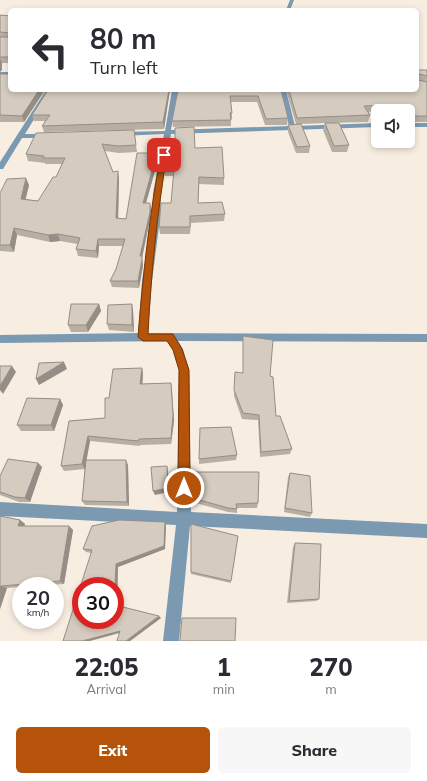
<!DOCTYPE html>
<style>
body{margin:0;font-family:Mulish,sans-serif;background:#f7f7f7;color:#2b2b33;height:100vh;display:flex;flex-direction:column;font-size:15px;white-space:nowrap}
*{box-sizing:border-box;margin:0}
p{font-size:13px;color:#7c7c81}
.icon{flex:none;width:22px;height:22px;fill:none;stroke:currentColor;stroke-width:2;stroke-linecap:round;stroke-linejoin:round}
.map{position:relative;height:641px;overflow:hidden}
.drawer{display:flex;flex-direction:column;background:#fff;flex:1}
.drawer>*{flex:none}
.banner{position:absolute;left:8px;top:8px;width:411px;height:84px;border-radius:6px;box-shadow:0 2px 6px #0003;background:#fff;color:#2b2b33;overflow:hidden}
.fabs{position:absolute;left:371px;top:104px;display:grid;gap:8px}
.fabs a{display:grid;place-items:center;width:44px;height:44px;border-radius:6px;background:#fff;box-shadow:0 2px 6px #0003;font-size:20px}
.speed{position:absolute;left:12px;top:577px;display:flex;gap:8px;font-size:20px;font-weight:700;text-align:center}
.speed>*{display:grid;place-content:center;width:52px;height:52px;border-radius:50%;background:#fff;box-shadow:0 2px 6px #0003;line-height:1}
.speed small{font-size:10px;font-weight:400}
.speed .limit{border:6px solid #d22;background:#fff;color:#111}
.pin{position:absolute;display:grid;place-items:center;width:34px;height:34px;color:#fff;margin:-17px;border-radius:8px;box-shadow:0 2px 6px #0006}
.me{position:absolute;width:44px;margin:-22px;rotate:0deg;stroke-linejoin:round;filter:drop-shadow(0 0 3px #0008)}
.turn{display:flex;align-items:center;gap:14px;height:84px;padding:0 16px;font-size:18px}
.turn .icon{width:52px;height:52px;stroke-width:2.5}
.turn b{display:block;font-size:28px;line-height:34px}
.eta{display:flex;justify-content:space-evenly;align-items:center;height:68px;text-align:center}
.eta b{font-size:24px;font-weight:800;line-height:28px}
.cta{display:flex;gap:8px;margin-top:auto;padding:8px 16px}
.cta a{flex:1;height:46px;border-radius:6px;background:#b45309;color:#fff;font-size:16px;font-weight:800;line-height:46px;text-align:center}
.cta a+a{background:#f7f7f7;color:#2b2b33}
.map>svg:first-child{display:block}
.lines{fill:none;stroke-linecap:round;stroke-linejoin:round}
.street{fill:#7b9ab2;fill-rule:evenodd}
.wall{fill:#b7afa4}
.shaded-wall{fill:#958e86}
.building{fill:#d5cbbf;stroke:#958e86}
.route{fill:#b45309;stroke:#753606}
</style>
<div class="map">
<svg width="427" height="641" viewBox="0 0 427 641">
<rect width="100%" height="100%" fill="#f8ede1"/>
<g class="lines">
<path class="street" d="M 290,0 L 294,0 L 290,10 L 286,10 Z
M 0,72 L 10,72 L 10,76 L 0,76 Z
M 46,90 L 52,90 L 25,134 L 47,134 L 50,136 L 47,138 L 22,138 L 3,169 L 0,169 L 0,162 Z
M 172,90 L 178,90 L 171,130 L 289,126 L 280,90 L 286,90 L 295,126 L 378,123 L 378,127 L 171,134 L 161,193 L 160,219 L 152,281 L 148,333 L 427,334 L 427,342 L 178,341 L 183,349 L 189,370 L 191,512 L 427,524 L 427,538 L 190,526 L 179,641 L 163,641 L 176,525 L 0,516 L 0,502 L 177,512 L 179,370 L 173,350 L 167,341 L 0,343 L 0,335 L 138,333 L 142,281 L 152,219 L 153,193 L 164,134 L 121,136 L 118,134 L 121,132 L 165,131 Z
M 408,123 L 427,123 L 427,127 L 408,127 Z"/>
</g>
<path class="wall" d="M 0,15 L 10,16 L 10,63 L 2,63 L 2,70 L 0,72 Z
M 417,70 L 427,70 L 427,122 L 408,122 L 408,111 L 378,111 L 368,112 L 370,115 L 368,122 L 328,123 L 349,145 L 347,152 L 332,152 L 323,130 L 325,123 L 301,124 L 310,146 L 309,153 L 296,153 L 288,132 L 288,125 L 296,124 L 286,90 L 417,90 Z
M 0,74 L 45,90 L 24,122 L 0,122 Z
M 170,90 L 164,129 L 44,132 L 42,126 L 45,121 L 34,121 L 32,115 Z
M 178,90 L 281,90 L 288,118 L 287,125 L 265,125 L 257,102 L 231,102 L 232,113 L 232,119 L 231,119 L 231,126 L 173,127 L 172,121 Z
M 134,130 L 137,152 L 119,153 L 105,151 L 113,172 L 119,178 L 118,218 L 126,219 L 157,153 L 158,160 L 146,203 L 151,210 L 150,219 L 142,258 L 143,266 L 139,288 L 112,287 L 110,281 L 116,269 L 123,246 L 99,246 L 98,258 L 78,256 L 76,249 L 78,244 L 60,241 L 50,242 L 17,235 L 14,252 L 0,251 L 0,193 L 29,185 L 25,199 L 38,201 L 56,177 L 62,164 L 45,164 L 45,163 L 28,161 L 26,154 Z
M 195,148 L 224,178 L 224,185 L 199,184 L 198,203 L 225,214 L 224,221 L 191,223 L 190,234 L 160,234 L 159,227 L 171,203 L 174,176 L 165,176 L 165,169 Z
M 99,304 L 101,311 L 88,332 L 71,332 L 68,325 Z
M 133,310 L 134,332 L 109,330 L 107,324 Z
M 243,336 L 270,376 L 276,416 L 292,449 L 290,454 L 260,457 L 258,420 L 242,419 L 234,396 L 235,372 L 243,373 Z
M 142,368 L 143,374 L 142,384 L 172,389 L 174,421 L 171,444 L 140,445 L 140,446 L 90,441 L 86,460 L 128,465 L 129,506 L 85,505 L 82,501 L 85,465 L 85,469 L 64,471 L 61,466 L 69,421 L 105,418 L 109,398 Z
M 60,399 L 63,405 L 54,431 L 21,431 L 17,425 Z
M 237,455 L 236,460 L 199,464 L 199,459 Z
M 38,463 L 42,467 L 30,502 L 19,502 L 0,495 L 0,476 Z
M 290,473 L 312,513 L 310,517 L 284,512 L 288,477 Z
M 196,499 L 258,503 L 257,508 L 237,508 L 237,513 L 228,512 L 196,503 Z
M 0,516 L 20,520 L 25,524 L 24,526 L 69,526 L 73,530 L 64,584 L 34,586 L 21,586 L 21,587 L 7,588 L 0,609 Z
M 166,526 L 165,549 L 118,567 L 117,605 L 161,618 L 130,641 L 117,641 L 120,633 L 91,553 L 86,552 L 83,549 Z
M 295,543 L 319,599 L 316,601 L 287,603 L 293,547 Z
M 191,572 L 231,581 L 231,583 L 191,574 Z"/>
<path class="shaded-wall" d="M 0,58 L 2,63 L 2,70 L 0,72 Z
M 39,90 L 45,90 L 24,122 L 22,116 Z
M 169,90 L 170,90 L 164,129 L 163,122 Z
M 157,153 L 158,160 L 144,210 L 143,203 Z
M 118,171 L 119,178 L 118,225 L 116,218 Z
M 26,178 L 29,185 L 24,206 L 21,199 Z
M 150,203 L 151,210 L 150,219 L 142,258 L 143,266 L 139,288 L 138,281 L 140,256 Z
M 14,228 L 17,235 L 14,252 L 10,245 Z
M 58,234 L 60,241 L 50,242 L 48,235 Z
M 98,239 L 99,246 L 98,258 L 96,251 Z
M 99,304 L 101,311 L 88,332 L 86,325 Z
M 132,304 L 133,310 L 134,332 L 132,325 Z
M 64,362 L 67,369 L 39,385 L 36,379 Z
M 12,366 L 16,372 L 3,394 L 0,390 L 0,386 Z
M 142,368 L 143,374 L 142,390 L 140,384 Z
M 171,383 L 174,421 L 171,444 Z
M 60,399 L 63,405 L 54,431 L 51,425 Z
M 88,436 L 90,441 L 85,469 L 82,464 Z
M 126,460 L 128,465 L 129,506 L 127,502 Z
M 38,463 L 42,467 L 30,502 L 25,498 Z
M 167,466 L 168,471 L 169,492 L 155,495 L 153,491 Z
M 20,520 L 25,524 L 23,530 L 18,526 Z
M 165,522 L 166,526 L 165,549 L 118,567 L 117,606 L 115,605 L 115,586 L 116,564 Z
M 69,526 L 73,530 L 64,584 L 60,581 Z
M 1,586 L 7,588 L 0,609 L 0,589 Z
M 159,616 L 161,618 L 130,641 L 126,641 Z
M 120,631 L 123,632 L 90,641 L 82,641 Z"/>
<path class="building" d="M 0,15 L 10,16 L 10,57 L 0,57 L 0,37 L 8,37 L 10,33 L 0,32 Z
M 417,70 L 427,70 L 427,76 L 419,74 L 418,80 L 427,82 L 427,116 L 408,116 L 408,111 L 395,111 L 391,105 L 364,106 L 370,115 L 297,118 L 289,90 L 417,90 Z
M 0,74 L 10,74 L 10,90 L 39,90 L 22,116 L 0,115 Z
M 48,90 L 169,90 L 163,122 L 42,126 L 50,115 L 32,115 Z
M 178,90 L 281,90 L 288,118 L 266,119 L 258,96 L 230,96 L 232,113 L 230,113 L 231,120 L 172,121 Z
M 325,123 L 339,123 L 349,145 L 334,146 Z
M 301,124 L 310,146 L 297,147 L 288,125 Z
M 194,127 L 195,148 L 222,147 L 224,178 L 199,177 L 198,203 L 222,202 L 225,214 L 190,216 L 190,227 L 159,227 L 161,203 L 171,203 L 174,169 L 165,169 L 168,148 L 175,148 L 175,128 Z
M 134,130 L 136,145 L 118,146 L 102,144 L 113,172 L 118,171 L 116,218 L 126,219 L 137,153 L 157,153 L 143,203 L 150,203 L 150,212 L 140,256 L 142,256 L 142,259 L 138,281 L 110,281 L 116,269 L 125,239 L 98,239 L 96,251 L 76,249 L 80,238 L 58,234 L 48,235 L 14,228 L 10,245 L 0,245 L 0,193 L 7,179 L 26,178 L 21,199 L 38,201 L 53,177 L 56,177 L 65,158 L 43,158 L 44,156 L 26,154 L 36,133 Z
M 71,304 L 99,304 L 86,325 L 68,325 Z
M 132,304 L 132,325 L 107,324 L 108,305 Z
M 243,336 L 273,340 L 270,376 L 273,377 L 276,416 L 280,416 L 292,449 L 261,452 L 259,415 L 243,413 L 234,390 L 235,372 L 243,373 Z
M 64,362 L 36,379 L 39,363 Z
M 0,366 L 12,366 L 0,386 Z
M 142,368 L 140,384 L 171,383 L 173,415 L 171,438 L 139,439 L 138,441 L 88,436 L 82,464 L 61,466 L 69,421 L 105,418 L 105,398 L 109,398 L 113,369 Z
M 27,398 L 60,399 L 51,425 L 17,425 Z
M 231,427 L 237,455 L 199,459 L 200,428 Z
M 8,459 L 38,463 L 25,498 L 15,497 L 0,492 L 0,476 Z
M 86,460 L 126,460 L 127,502 L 82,501 Z
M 167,466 L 168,488 L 153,491 L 151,467 Z
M 195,472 L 259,472 L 258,503 L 236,504 L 237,509 L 228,508 L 196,499 Z
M 290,473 L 310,476 L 312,513 L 285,508 Z
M 0,516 L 20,520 L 18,526 L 69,526 L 60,581 L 1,586 L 0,589 Z
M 119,520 L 165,522 L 164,546 L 116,564 L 115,586 L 81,586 L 81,620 L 115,620 L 115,605 L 159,616 L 126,641 L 117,641 L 120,631 L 82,641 L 63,641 L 92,550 L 83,549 L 92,526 Z
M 191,524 L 238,536 L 231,581 L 191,572 Z
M 295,543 L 321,544 L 319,599 L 289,601 Z
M 182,618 L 236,618 L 235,641 L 180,641 Z"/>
<path class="route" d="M 164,153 L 167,155 C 157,214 151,274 148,334 L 173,334 L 182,349 L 189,370 L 190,488 L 188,492 L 184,494 L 180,492 L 178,488 L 179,370 L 173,350 L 167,341 L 143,341 L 138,337 C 143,276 149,215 161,155 Z"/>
</svg>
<div class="fabs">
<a><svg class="icon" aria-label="sound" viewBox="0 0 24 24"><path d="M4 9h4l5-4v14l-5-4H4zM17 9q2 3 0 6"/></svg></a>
</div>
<div class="speed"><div>20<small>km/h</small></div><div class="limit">30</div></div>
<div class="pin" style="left:164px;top:155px;background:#d93025"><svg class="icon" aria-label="arrive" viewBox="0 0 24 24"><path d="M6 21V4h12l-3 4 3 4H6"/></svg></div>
<svg class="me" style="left:184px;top:488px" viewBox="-20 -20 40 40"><circle r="17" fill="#b45309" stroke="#fff" stroke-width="3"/><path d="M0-11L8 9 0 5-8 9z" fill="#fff"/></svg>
<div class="banner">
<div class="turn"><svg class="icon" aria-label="left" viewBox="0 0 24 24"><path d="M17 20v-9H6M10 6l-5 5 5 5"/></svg><div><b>80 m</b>Turn left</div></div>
</div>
</div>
<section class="drawer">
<div class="eta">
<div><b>22:05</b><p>Arrival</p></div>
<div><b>1</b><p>min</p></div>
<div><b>270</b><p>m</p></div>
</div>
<div class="cta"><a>Exit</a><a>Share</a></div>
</section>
